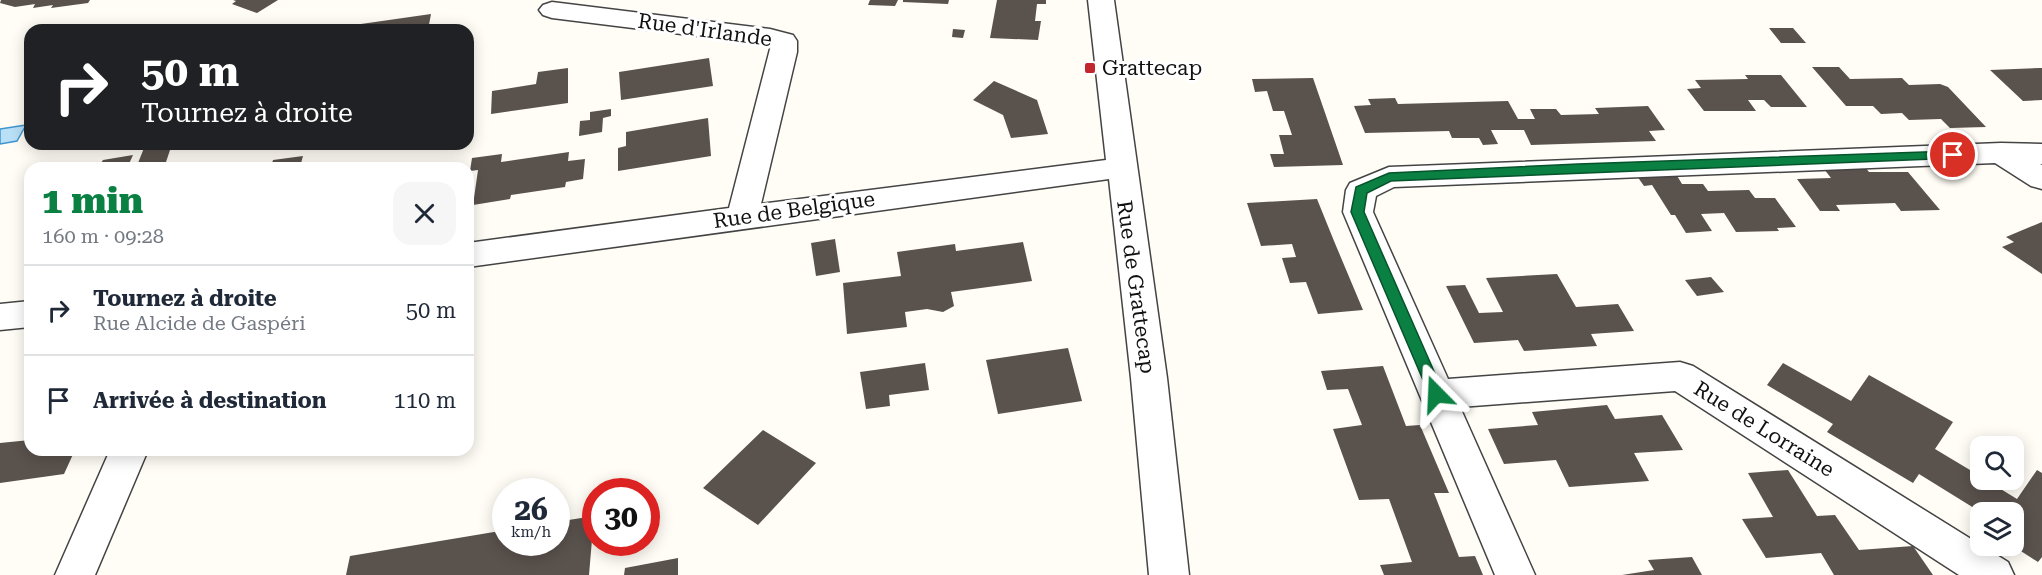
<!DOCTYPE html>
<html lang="fr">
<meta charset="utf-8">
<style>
body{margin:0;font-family:"Roboto Serif",serif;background:#f6f6f7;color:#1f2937;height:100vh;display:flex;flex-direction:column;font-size:22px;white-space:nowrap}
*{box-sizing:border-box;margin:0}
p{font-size:20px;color:#747a83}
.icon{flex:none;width:33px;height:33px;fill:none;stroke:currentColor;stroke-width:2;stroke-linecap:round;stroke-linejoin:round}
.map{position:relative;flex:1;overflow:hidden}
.panel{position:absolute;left:24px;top:162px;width:450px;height:294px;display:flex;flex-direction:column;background:#fff;border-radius:18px;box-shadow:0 3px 15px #0003}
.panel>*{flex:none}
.top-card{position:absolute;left:24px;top:24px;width:450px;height:126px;border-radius:18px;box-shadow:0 3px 15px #0003;background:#202124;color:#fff;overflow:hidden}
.controls{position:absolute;left:1970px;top:436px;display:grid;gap:12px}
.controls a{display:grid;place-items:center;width:54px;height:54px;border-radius:12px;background:#fff;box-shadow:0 3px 15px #0003;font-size:30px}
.speed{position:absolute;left:492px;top:478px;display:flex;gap:12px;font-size:30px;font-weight:700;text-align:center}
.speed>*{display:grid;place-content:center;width:78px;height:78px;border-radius:50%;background:#fff;box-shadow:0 3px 15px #0003;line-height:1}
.speed small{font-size:15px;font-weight:400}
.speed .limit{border:9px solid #d22;background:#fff;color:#111}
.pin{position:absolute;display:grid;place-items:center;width:51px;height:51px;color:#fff;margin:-26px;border:3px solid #fff;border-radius:50%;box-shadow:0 2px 6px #0007}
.me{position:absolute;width:66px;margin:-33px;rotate:339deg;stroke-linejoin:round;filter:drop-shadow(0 0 4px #0008)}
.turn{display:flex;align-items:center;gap:21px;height:126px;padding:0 18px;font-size:27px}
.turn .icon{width:78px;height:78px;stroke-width:2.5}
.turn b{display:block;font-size:42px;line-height:51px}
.round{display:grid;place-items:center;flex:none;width:63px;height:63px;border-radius:18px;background:#f6f6f7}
.head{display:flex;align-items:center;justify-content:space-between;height:102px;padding:0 18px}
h1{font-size:36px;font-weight:800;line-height:45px;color:#0b8043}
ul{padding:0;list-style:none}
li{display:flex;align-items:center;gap:18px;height:90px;padding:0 18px;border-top:2px solid #e0e1e3}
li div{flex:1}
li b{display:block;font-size:22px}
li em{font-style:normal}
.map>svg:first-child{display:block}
.water{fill:#b9e0f7;stroke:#3f96cf;stroke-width:1.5}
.building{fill:#5a524d}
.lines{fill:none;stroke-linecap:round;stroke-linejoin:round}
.minor-casing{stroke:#444;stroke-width:3}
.minor{fill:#fff;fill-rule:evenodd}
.route{fill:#0b8043;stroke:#07532c;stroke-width:1.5}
.poi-dot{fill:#c4262e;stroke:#fff;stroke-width:2}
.labels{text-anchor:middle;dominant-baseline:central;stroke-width:6;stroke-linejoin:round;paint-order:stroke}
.street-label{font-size:21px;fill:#111;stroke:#fff}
.poi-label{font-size:21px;fill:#111;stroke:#fff;text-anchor:start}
</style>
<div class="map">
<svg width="2042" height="575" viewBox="0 0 2042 575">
<rect width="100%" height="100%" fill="#fffdf5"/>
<path class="water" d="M 26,125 L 17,141 L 0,144 L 0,129 Z"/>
<path class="building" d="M 1,0 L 90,0 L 88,3 L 51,8 L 53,5 L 33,8 L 35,4 L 15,7 L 0,3 Z
M 233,0 L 278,0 L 257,13 L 232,4 L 236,1 Z
M 870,0 L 898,0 L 895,6 L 868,5 Z
M 903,0 L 949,0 L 948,4 L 903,2 Z
M 997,0 L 1046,0 L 1046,4 L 1037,4 L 1035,21 L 1041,21 L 1038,40 L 990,38 Z
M 431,14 L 428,30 L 359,30 L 361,24 Z
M 1769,28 L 1793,28 L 1806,43 L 1781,43 Z
M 953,29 L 965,30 L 963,38 L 952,37 Z
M 709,58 L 713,86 L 621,100 L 619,72 Z
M 1812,67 L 1839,67 L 1850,79 L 1902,78 L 1909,85 L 1940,84 L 1948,87 L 1986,127 L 1950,128 L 1941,119 L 1909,120 L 1902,113 L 1881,114 L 1873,106 L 1846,106 Z
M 568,68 L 568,103 L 491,114 L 492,91 L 536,84 L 538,72 Z
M 2039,68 L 2042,68 L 2042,100 L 2023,101 L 1990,70 Z
M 1745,75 L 1781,75 L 1807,107 L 1771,107 L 1764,100 L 1748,100 L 1756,111 L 1704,111 L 1687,89 L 1701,88 L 1695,80 L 1748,79 Z
M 1313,78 L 1343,165 L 1274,167 L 1270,154 L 1284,154 L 1279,135 L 1292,135 L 1284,111 L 1273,111 L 1267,91 L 1255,92 L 1252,79 Z
M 994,81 L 1037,100 L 1048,134 L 1011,138 L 1003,115 L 973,100 Z
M 1395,98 L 1398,104 L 1508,101 L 1518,119 L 1535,119 L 1530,109 L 1556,109 L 1561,115 L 1599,114 L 1595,108 L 1648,106 L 1665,130 L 1649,131 L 1656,141 L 1531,145 L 1524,130 L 1491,130 L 1498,144 L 1483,145 L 1479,138 L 1452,138 L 1449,131 L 1365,133 L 1354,106 L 1371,105 L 1368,99 Z
M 611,109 L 611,116 L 603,118 L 602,132 L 579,136 L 580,121 L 590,120 L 590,112 Z
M 708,118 L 711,156 L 618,171 L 618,148 L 626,146 L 626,132 Z
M 172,144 L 164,168 L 136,168 L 144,148 Z
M 569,152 L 568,161 L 585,159 L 583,179 L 566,182 L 565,187 L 511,195 L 510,199 L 473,205 L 478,170 L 470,171 L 472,158 L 502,154 L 501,162 Z
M 133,155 L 128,166 L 98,168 L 103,160 Z
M 303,156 L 300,167 L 314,164 L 313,168 L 271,168 L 273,160 Z
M 1865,167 L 1869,172 L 1908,172 L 1940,210 L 1901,211 L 1895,203 L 1836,205 L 1840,211 L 1820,211 L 1797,179 L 1831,178 L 1824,169 Z
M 1676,174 L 1682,184 L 1703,184 L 1708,191 L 1749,190 L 1755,198 L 1775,198 L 1796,227 L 1777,228 L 1779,231 L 1736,232 L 1724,213 L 1701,214 L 1712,231 L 1686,233 L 1675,215 L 1671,215 L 1652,185 L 1644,186 L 1637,176 Z
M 1317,199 L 1334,241 L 1363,310 L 1318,314 L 1306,282 L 1290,283 L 1282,258 L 1296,257 L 1292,244 L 1261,246 L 1247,203 Z
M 2042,222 L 2042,274 L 2002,247 L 2014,242 L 2006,237 Z
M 835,239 L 840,272 L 816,276 L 811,243 Z
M 1023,242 L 1032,281 L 951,292 L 954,306 L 943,312 L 927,309 L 905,312 L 907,327 L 847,334 L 843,283 L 901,276 L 897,252 L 955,244 L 956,251 Z
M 1557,274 L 1576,307 L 1618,304 L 1634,331 L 1591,334 L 1597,346 L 1524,351 L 1518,340 L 1474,343 L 1446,286 L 1465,285 L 1479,313 L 1503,312 L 1486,278 Z
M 1711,277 L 1724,292 L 1697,296 L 1685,280 Z
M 1068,348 L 1082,401 L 998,414 L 986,360 Z
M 925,363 L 929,390 L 889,395 L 890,406 L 866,409 L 860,372 Z
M 1783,363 L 1851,401 L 1869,375 L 1953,422 L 1935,449 L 1980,476 L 1980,480 L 1986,480 L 2017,499 L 2037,470 L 2042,473 L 2042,557 L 2038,562 L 2013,546 L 2013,513 L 1982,513 L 1919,474 L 1913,483 L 1827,432 L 1833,424 L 1767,385 Z
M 1383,366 L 1406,426 L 1420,425 L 1449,493 L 1434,493 L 1459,557 L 1475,556 L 1483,575 L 1384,575 L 1380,565 L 1412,562 L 1389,499 L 1359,500 L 1333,429 L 1362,425 L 1348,389 L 1327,390 L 1321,371 Z
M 1607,405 L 1615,419 L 1662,415 L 1683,450 L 1634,453 L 1649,481 L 1569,487 L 1556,460 L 1504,464 L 1488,429 L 1538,425 L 1532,412 Z
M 763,430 L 816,463 L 758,525 L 703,488 Z
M 30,440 L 30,450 L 75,450 L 64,474 L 0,483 L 0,443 Z
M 1788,470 L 1817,516 L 1835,515 L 1859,550 L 1913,546 L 1933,575 L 1834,575 L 1821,553 L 1766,558 L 1742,519 L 1773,517 L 1748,473 Z
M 594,516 L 589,575 L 346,575 L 350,556 L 506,530 L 506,543 L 556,543 L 556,522 Z
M 1692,557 L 1702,575 L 1622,575 L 1654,570 L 1648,560 Z
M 678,558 L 678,575 L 624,575 L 625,568 Z"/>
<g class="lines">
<g class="minor-casing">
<path id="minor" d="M 1088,0 L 1114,0 L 1167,378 L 1189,575 L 1149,575 L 1131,378 L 1109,179 L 468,267 L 468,243 L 729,208 L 771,45 L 552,18 L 543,15 L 539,10 L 543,5 L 552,2 L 770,29 L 793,35 L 797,41 L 797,52 L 761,204 L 1106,160 Z
M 2001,143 L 2042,144 L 2042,164 L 2040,164 L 2042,165 L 2042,189 L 2031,186 L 1995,163 L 1394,187 L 1376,196 L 1373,212 L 1448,379 L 1680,362 L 1693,366 L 2008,562 L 2014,575 L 1959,575 L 1675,391 L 1460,407 L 1535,575 L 1495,575 L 1343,212 L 1346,190 L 1350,183 L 1389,167 Z
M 30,301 L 30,327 L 0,330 L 0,304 Z
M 110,450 L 148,450 L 95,575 L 55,575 Z"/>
</g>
<use href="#minor" class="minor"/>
</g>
<path class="route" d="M 1953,151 L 1958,152 L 1958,158 L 1391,181 L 1367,193 L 1364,212 L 1444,394 L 1442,398 L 1431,398 L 1429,394 L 1351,212 L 1356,187 L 1389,173 L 1578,164 Z"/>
<rect class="poi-dot" x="1084" y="62" width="12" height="12" rx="3"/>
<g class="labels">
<g class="street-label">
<text transform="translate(705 30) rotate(8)">Rue d'Irlande</text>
<text transform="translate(794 210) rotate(-8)">Rue de Belgique</text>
<text transform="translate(1136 287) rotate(82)">Rue de Grattecap</text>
<text transform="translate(1764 429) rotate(32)">Rue de Lorraine</text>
</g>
<g class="poi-label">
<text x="1102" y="68">Grattecap</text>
</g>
</g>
</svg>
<div class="controls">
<a><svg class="icon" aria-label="search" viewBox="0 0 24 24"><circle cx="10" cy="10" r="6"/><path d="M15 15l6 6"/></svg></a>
<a><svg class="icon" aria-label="layers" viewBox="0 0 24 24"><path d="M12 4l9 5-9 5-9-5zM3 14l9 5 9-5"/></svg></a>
</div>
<div class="speed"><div>26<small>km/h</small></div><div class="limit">30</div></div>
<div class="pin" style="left:1953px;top:155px;background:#d93025"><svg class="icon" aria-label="arrive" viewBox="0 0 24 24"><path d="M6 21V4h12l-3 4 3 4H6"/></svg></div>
<svg class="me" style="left:1436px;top:394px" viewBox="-20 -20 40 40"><path d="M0-17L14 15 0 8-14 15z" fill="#0b8043" stroke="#fff" stroke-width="4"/></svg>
<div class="top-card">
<div class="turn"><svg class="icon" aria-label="right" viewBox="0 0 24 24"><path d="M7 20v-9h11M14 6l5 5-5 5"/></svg><div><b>50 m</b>Tournez à droite</div></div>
</div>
<section class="panel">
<div class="head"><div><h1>1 min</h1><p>160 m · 09:28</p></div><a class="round"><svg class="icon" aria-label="close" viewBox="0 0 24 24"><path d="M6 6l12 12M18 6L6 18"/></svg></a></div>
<ul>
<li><svg class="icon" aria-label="right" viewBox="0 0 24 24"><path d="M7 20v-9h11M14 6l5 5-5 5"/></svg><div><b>Tournez à droite</b><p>Rue Alcide de Gaspéri</p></div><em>50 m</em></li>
<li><svg class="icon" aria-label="arrive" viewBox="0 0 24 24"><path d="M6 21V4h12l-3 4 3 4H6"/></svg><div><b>Arrivée à destination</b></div><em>110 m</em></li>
</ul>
</section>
</div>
